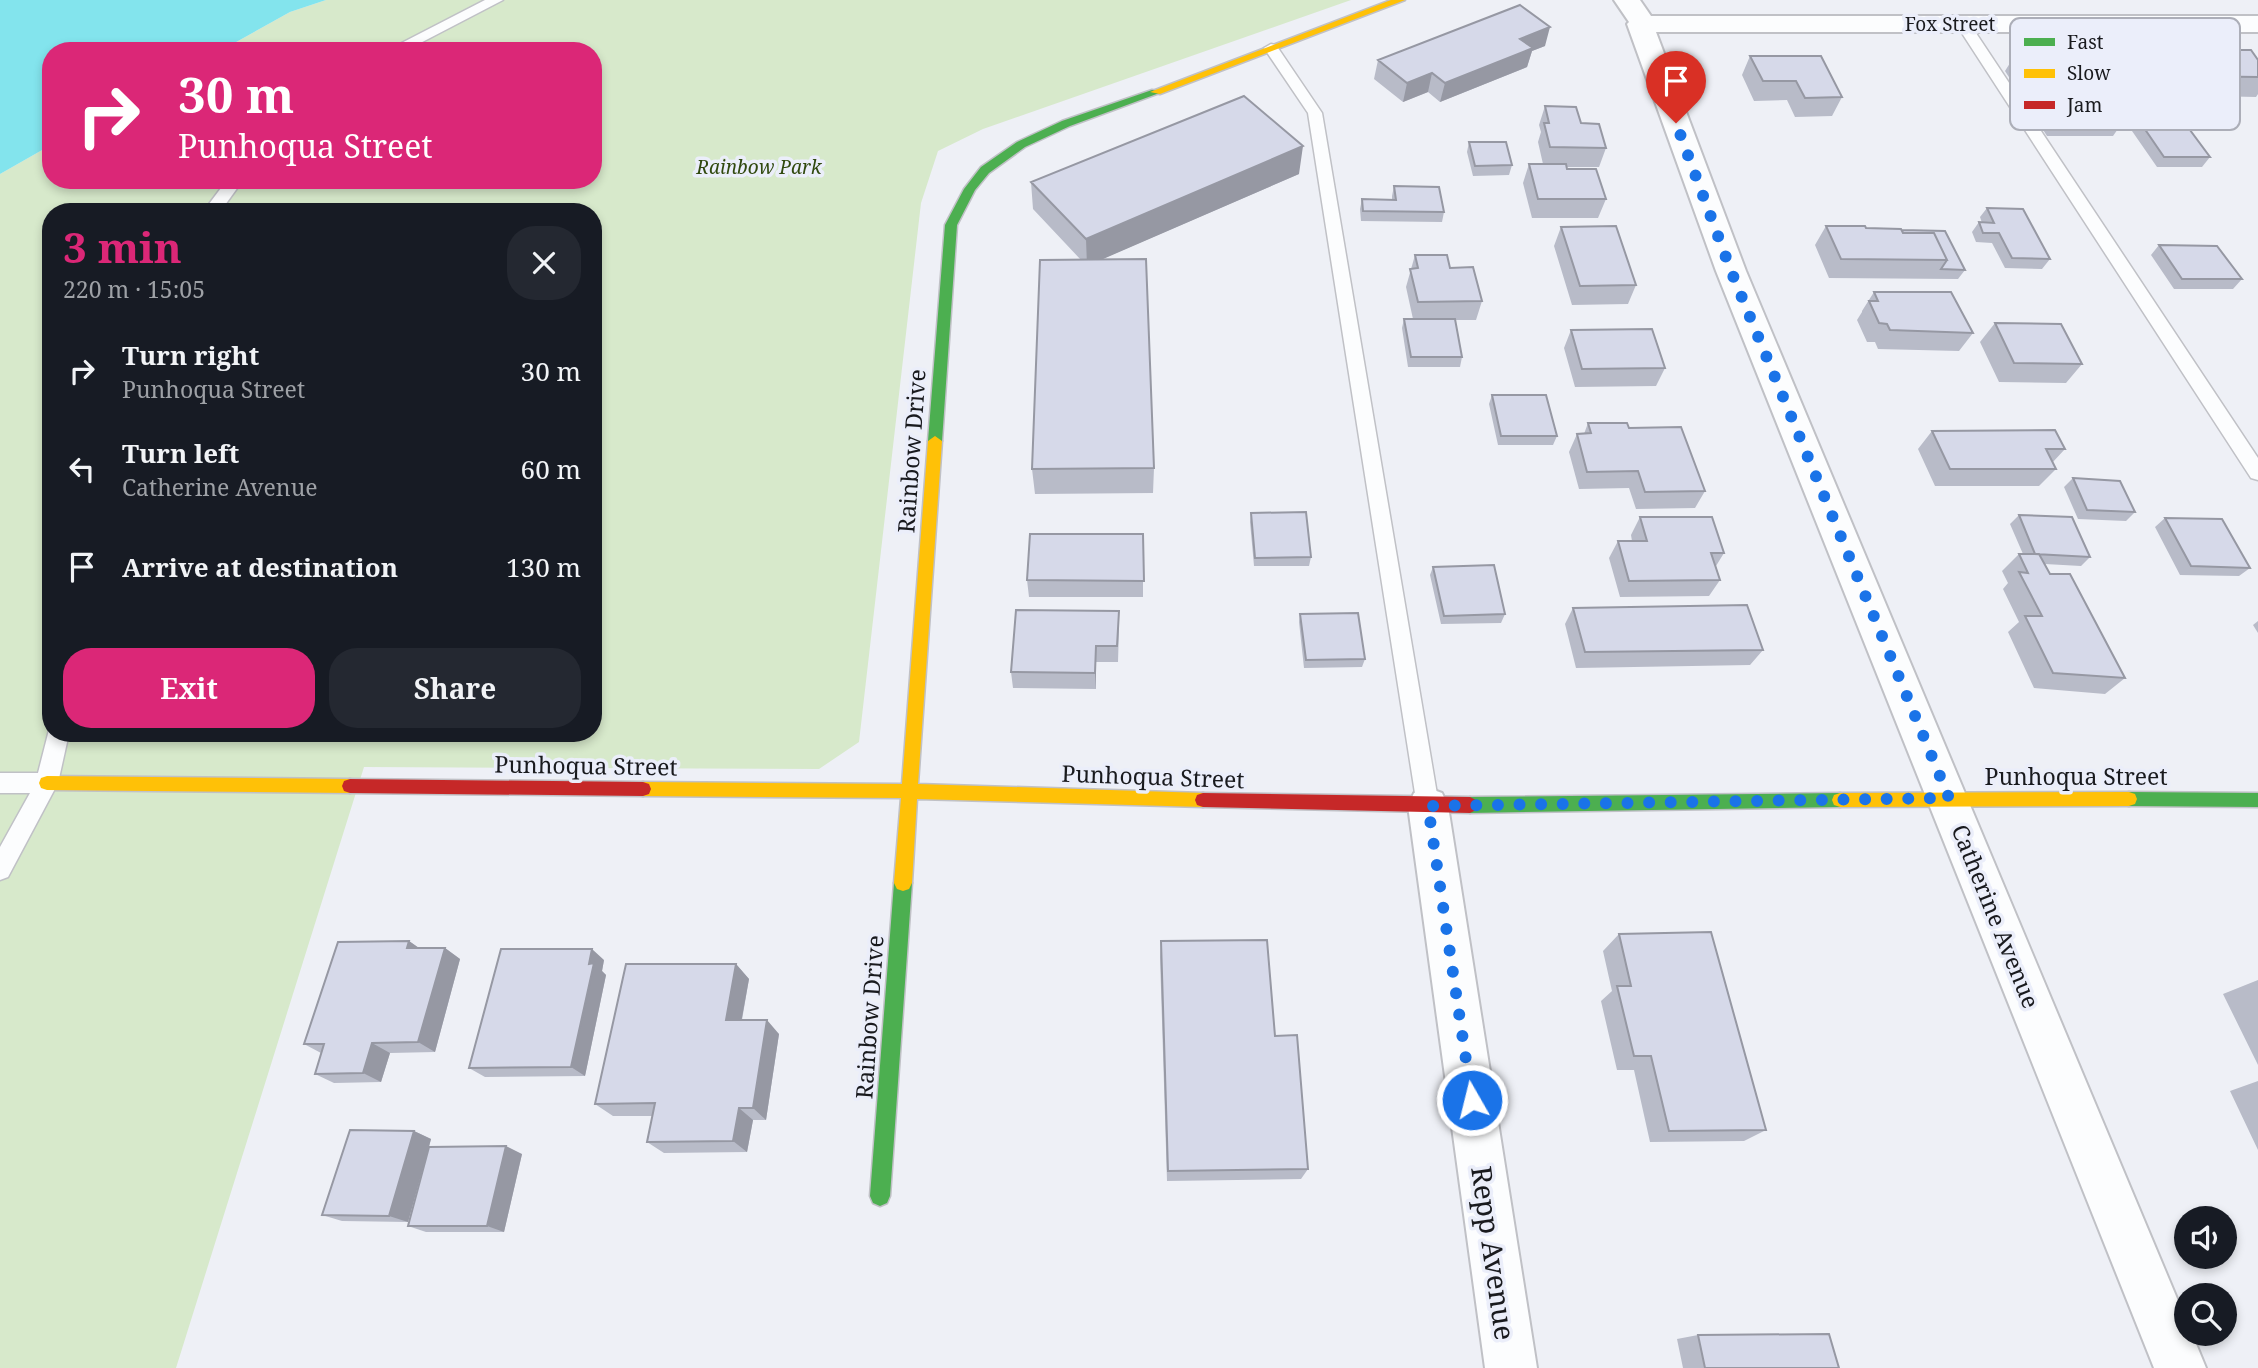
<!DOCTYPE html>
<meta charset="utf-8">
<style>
body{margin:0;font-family:"Noto Serif",serif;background:#242831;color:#f1f3f6;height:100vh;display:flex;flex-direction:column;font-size:26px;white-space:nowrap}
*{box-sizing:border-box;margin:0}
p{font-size:23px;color:#9ea1a6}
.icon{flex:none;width:38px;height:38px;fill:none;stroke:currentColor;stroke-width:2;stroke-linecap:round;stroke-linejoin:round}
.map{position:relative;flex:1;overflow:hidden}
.details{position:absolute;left:42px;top:203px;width:560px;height:539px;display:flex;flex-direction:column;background:#171b24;border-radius:28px;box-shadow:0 4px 10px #0003}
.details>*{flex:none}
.hud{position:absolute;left:42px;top:42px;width:560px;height:147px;border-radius:28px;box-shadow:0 4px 10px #0003;background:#db2777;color:#fff;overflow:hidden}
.controls{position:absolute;left:2174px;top:1206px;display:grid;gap:14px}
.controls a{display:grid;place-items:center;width:63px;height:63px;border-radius:50%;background:#171b24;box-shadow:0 4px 10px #0003;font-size:35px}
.pin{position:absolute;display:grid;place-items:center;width:60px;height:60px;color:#fff;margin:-72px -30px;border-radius:50% 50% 50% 0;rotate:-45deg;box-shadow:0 0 7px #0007}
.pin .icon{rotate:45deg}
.me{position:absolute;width:77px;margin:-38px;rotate:352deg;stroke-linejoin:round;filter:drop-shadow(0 0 5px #0008)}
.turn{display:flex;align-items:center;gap:24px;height:147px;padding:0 21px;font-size:32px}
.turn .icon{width:91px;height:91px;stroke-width:2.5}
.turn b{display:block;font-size:49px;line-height:60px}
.round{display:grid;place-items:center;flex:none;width:74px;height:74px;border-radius:28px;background:#242831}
.summary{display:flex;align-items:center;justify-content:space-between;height:119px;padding:0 21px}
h1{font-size:42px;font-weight:700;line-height:52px;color:#db2777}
.action{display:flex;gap:14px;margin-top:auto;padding:14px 21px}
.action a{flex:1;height:80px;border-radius:28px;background:#db2777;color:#fff;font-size:28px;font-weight:700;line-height:80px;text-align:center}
.action a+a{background:#242831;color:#f1f3f6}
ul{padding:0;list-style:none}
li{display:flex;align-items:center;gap:21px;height:98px;padding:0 21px}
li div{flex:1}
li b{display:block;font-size:26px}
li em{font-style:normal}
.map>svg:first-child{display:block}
.green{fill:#d7e9cb;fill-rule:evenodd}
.water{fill:#83e4ed}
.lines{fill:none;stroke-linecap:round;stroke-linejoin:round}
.lane-casing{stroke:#c0c1c6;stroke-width:3}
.street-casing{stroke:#c0c1c6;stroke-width:4}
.fast-casing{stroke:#c0c1c6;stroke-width:3}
.slow-casing{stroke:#c0c1c6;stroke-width:3}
.jam-casing{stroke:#c0c1c6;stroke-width:3}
.lane{fill:#fcfdfe;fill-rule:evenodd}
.street{fill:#fcfdfe;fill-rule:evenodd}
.fast{fill:#4caf50;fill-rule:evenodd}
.slow{fill:#ffc107;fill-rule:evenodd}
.jam{fill:#c62828;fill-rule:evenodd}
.wall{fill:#b8bbc8}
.shaded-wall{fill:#9698a3}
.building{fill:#d6d9e9;stroke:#9698a3;stroke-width:2}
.route{stroke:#1a73e8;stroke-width:12;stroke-dasharray:0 21.6}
.labels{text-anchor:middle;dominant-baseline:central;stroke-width:7;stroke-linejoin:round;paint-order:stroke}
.far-street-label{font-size:19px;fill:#191a1e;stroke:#ebeefa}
.far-park-label{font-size:19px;font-style:italic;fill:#30490e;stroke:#ebeefa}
.street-label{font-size:23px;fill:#191a1e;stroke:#ebeefa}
.near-street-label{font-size:28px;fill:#191a1e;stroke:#ebeefa}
.key{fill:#ebeefa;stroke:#acaeb8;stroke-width:2}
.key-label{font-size:19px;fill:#191a1e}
</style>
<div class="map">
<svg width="2258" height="1368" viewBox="0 0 2258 1368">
<rect width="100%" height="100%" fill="#eef0f6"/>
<path class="green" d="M 326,0 L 1351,0 L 983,129 L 938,151 L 921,203 L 859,742 L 819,769 L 364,767 L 176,1368 L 0,1368 L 0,174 L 51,145 L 51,180 L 593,180 L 593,51 L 220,51 L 290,12 ZM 51,212 L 593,212 L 593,733 L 51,733 Z"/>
<path class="water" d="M 0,0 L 326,0 L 290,12 L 220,51 L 51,51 L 51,145 L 0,174 Z"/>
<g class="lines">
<g class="lane-casing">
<path id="lane" d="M 485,0 L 503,0 L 405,51 L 386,51 Z
M 1963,20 L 1970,24 L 2258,458 L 2258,480 L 2251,478 L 1956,24 Z
M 1271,44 L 1276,45 L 1322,113 L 1439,806 L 1436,813 L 1428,816 L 1420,813 L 1417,806 L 1308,113 L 1264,48 Z
M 227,180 L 243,180 L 220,212 L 203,212 Z
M 50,726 L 51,733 L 69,733 L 58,783 L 8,877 L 0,880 L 0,847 L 30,793 L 0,793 L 0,773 L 38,773 Z"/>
</g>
<g class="street-casing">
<path id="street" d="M 1614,0 L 1640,0 L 1651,16 L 2258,16 L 2258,32 L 1656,32 L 1746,271 L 2186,1320 L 2186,1334 L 2192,1334 L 2206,1368 L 2154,1368 L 1716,271 L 1627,24 L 1629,22 Z
M 1428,788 L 1442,793 L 1448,806 L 1537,1368 L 1485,1368 L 1408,806 L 1414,793 Z"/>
</g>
<g class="fast-casing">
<path id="fast" d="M 1152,90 L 1162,92 L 1070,126 L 1025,147 L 989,173 L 975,190 L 957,225 L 942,441 L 935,446 L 930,445 L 928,441 L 945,225 L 964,189 L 981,167 L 1017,142 L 1062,121 Z
M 2129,792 L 2258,793 L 2258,807 L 2129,806 L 2123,804 L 2121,799 L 2123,794 Z
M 1840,793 L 1846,795 L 1848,800 L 1846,805 L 1840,807 L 1470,813 L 1464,810 L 1462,805 L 1464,800 L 1470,797 Z
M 903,875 L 909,877 L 912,883 L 890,1196 L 887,1203 L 880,1206 L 873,1203 L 870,1196 L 894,883 L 897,877 Z"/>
</g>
<g class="slow-casing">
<path id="slow" d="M 1391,0 L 1405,0 L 1160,94 L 1150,92 Z
M 935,436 L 942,441 L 918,784 L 1203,793 L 1209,795 L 1211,800 L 1209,805 L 1203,807 L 917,799 L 912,883 L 909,889 L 903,891 L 897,889 L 894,883 L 901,798 L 643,796 L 637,794 L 635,789 L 637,784 L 643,782 L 902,784 L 928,441 Z
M 47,776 L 350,779 L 356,781 L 358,786 L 356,791 L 350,793 L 47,790 L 41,788 L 39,783 L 41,778 Z
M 2129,792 L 2135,794 L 2137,799 L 2135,804 L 2129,806 L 1840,807 L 1834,805 L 1832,800 L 1834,795 L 1840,793 Z"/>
</g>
<g class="jam-casing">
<path id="jam" d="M 350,779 L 643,782 L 649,784 L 651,789 L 649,794 L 643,796 L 350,793 L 344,791 L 342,786 L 344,781 Z
M 1203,793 L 1470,797 L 1476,800 L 1478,805 L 1476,810 L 1470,813 L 1203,807 L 1197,805 L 1195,800 L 1197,795 Z"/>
</g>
<use href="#lane" class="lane"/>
<use href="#street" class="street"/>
<use href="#fast" class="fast"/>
<use href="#slow" class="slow"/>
<use href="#jam" class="jam"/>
</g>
<path class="wall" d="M 1545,46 L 1532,51 L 1527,67 L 1440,102 L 1428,92 L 1403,102 L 1374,79 L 1378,60 Z
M 2219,50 L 2258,60 L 2258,94 L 2256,97 L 2166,95 L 2151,72 L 2165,53 L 2215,54 Z
M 2017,52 L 2098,107 L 2120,126 L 2113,136 L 2047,136 L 2005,71 Z
M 1750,56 L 1842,97 L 1832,116 L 1795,117 L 1787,100 L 1754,101 L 1742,75 Z
M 1545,106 L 1581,123 L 1606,148 L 1599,167 L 1566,167 L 1567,169 L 1606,199 L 1598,218 L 1532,218 L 1523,183 L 1529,164 L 1543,164 L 1538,142 L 1541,132 L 1539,125 Z
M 2140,122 L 2210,157 L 2202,167 L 2157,167 L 2132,131 Z
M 1469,142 L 1512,165 L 1509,175 L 1473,176 L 1467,152 Z
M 1299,174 L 1102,259 L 1154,468 L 1153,493 L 1035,494 L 1032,469 L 1081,260 L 1033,209 L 1031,182 Z
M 1394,186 L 1444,212 L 1442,222 L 1361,221 L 1360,209 L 1362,199 L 1392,200 L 1392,196 Z
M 1987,208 L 2050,259 L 2042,269 L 2005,268 L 1992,243 L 1976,242 L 1972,232 L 1979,222 L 1982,223 L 1980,217 Z
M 1826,226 L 1902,230 L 1965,270 L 1958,279 L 1829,278 L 1815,245 Z
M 1561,227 L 1636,285 L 1628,304 L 1572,305 L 1554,246 Z
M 2159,245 L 2242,279 L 2233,289 L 2174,289 L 2151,255 Z
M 1415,255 L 1482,301 L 1476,320 L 1455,320 L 1462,357 L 1460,367 L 1408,367 L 1402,328 L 1404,319 L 1413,319 L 1406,287 Z
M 1874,292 L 1973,333 L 1959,351 L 1878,349 L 1875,342 L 1867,342 L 1857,320 L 1862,312 L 1862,311 Z
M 1995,323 L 2082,364 L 2066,383 L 1999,382 L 1980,342 Z
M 1571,330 L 1665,368 L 1656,386 L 1575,387 L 1564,348 Z
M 1492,395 L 1557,436 L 1553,445 L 1498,445 L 1489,404 Z
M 1588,423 L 1629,428 L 1705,491 L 1695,508 L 1636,509 L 1629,488 L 1579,489 L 1569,452 L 1577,434 L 1584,434 Z
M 1932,431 L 2065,449 L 2052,463 L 2056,469 L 2039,486 L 1935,486 L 1918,449 Z
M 2073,478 L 2135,512 L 2126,521 L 2078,519 L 2064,487 Z
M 1251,513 L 1311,557 L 1309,566 L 1254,566 L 1250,522 Z
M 2019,515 L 2090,557 L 2081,566 L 2045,564 L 2050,574 L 2125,678 L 2105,694 L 2034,688 L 2008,632 L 2019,622 L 2003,589 L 2008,583 L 2002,571 L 2019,554 L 2023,554 L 2010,524 Z
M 1640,517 L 1724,553 L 1716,566 L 1720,580 L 1709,596 L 1620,597 L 1609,558 L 1618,541 L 1632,541 L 1631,535 Z
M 2165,518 L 2250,568 L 2239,576 L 2180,575 L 2155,527 Z
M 1143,534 L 1143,597 L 1029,597 L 1027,580 Z
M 1433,567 L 1505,614 L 1501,623 L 1441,624 L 1430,575 Z
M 1573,608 L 1763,650 L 1750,665 L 1576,668 L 1565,624 Z
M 1300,614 L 1365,659 L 1362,667 L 1304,668 L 1299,622 Z
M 2258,621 L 2258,633 L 2253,625 Z
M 1119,628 L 1118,662 L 1096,662 L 1096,689 L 1013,688 L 1011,672 Z
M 1619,934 L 1766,1130 L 1744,1141 L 1650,1142 L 1634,1070 L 1617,1070 L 1601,1001 L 1612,991 L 1603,951 Z
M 409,941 L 419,948 L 445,948 L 460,959 L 435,1052 L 390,1053 L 381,1082 L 334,1083 L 315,1074 L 321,1053 L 304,1044 Z
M 1161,941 L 1275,1036 L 1308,1169 L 1301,1179 L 1167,1181 L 1160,957 Z
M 604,960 L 602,971 L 606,975 L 585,1076 L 485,1077 L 469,1068 Z
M 736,964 L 749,979 L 742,1020 L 779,1034 L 766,1120 L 753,1120 L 747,1152 L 664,1153 L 647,1142 L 653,1116 L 613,1116 L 595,1104 Z
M 2258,980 L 2258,1065 L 2223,994 Z
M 2258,1081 L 2258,1150 L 2230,1091 Z
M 414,1131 L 431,1139 L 429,1147 L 522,1154 L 504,1232 L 426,1232 L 408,1226 L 424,1164 L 408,1222 L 342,1221 L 322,1215 Z
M 1698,1335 L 1839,1368 L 1683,1368 L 1677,1339 Z"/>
<path class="shaded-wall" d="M 1550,27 L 1545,46 L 1532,51 L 1527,67 L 1440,102 L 1445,83 L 1520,39 Z
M 1432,73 L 1428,92 L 1403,102 L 1407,83 Z
M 1303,146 L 1299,174 L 1087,266 L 1086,239 Z
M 1096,646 L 1096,689 L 1095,673 Z
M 409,941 L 426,953 L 407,948 Z
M 445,948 L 460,959 L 435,1052 L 418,1042 Z
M 592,949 L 604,960 L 602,971 L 606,975 L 585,1076 L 571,1067 Z
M 736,964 L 749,979 L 739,1034 L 726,1020 Z
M 767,1020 L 779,1034 L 766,1120 L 753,1108 Z
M 372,1043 L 390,1053 L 381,1082 L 363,1073 Z
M 739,1108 L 753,1120 L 747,1152 L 733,1141 Z
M 414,1131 L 431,1139 L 408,1222 L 389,1216 Z
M 506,1146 L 522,1154 L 504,1232 L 487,1226 Z"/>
<path class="building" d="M 1520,5 L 1550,27 L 1520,39 L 1533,48 L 1445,83 L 1432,73 L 1407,83 L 1378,60 Z
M 2219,50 L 2251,50 L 2258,60 L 2258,77 L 2181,76 L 2165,53 L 2222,54 Z
M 1750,56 L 1821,56 L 1842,97 L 1805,98 L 1796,81 L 1763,81 Z
M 1244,96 L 1303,146 L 1086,239 L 1031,182 Z
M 1545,106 L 1576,107 L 1581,123 L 1599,124 L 1606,148 L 1550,147 L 1544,123 L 1549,123 Z
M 2140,122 L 2184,122 L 2210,157 L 2164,157 Z
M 1469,142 L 1506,142 L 1512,165 L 1475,166 Z
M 1529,164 L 1566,164 L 1567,169 L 1596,169 L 1606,199 L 1538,199 Z
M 1394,186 L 1439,187 L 1444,212 L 1363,211 L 1362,199 L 1396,200 Z
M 1987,208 L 2023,209 L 2050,259 L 2012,258 L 1999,233 L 1983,233 L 1979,222 L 1994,223 Z
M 1616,226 L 1636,285 L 1580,286 L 1561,227 Z
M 1826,226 L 1865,226 L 1866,228 L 1901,229 L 1903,233 L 1934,233 L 1947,260 L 1841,259 Z
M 1902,230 L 1945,231 L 1965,270 L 1941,269 L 1947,260 L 1934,233 L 1903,233 Z
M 2159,245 L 2217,246 L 2242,279 L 2182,279 Z
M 1415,255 L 1447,255 L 1450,268 L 1473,267 L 1482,301 L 1418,302 L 1410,269 L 1418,268 Z
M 1146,259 L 1154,468 L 1032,469 L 1040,260 Z
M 1874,292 L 1951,292 L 1973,333 L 1890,330 L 1887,324 L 1879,323 L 1869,301 L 1878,301 Z
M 1404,319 L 1455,319 L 1462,357 L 1411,357 Z
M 1995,323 L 2061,324 L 2082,364 L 2014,363 Z
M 1652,329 L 1665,368 L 1582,369 L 1571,330 Z
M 1492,395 L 1546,395 L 1557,436 L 1501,436 Z
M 1588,423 L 1627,423 L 1629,428 L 1681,427 L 1705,491 L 1645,492 L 1638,471 L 1587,472 L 1577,434 L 1591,433 Z
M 2055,430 L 2065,449 L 2046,449 L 2056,469 L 1950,469 L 1932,431 Z
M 2073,478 L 2120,481 L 2135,512 L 2087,510 Z
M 1306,512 L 1311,557 L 1255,558 L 1251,513 Z
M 2019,515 L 2072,517 L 2090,557 L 2035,554 Z
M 1640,517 L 1712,517 L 1724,553 L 1711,553 L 1720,580 L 1629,581 L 1618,541 L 1647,541 Z
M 2165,518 L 2222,519 L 2250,568 L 2191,566 Z
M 1030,534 L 1143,534 L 1144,581 L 1027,580 Z
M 2019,554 L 2039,554 L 2050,574 L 2070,574 L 2125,678 L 2053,673 L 2025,616 L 2042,616 L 2019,572 L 2028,573 Z
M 1494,565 L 1505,614 L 1444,616 L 1433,567 Z
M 1747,605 L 1763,650 L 1585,652 L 1573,608 Z
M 1016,610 L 1119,611 L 1117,646 L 1096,646 L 1095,673 L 1011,672 Z
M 1358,613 L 1365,659 L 1306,660 L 1300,614 Z
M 1711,932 L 1766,1130 L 1669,1131 L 1651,1056 L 1634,1056 L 1617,986 L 1631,986 L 1619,934 Z
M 1267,940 L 1275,1036 L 1297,1035 L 1308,1169 L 1168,1171 L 1161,941 Z
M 409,941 L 407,948 L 445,948 L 418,1042 L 372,1043 L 363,1073 L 315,1074 L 324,1044 L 304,1044 L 338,942 Z
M 501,949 L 592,949 L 589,964 L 594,963 L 571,1067 L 469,1068 Z
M 626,964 L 736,964 L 726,1020 L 767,1020 L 753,1108 L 739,1108 L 733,1141 L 647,1142 L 655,1103 L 595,1104 Z
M 350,1130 L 414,1131 L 389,1216 L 322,1215 Z
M 506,1146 L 487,1226 L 408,1226 L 429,1147 Z
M 1829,1334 L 1839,1368 L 1705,1368 L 1698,1335 Z"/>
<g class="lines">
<path class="route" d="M 1472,1100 L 1428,806 L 1949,798 L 1731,271 L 1676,123"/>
</g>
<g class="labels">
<g class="far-street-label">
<text x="1950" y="24">Fox Street</text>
</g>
<g class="far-park-label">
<text x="759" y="167">Rainbow Park</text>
</g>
<g class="street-label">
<text transform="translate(911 451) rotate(-86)">Rainbow Drive</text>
<text transform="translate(586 765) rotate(1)">Punhoqua Street</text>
<text transform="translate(1153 776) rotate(2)">Punhoqua Street</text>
<text x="2076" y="776">Punhoqua Street</text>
<text transform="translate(1996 916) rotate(68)">Catherine Avenue</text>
<text transform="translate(869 1017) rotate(-86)">Rainbow Drive</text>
</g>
<g class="near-street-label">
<text transform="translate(1494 1253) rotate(82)">Repp Avenue</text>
</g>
</g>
<rect x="2010" y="18" width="230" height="112" rx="10" class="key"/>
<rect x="2024" y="38" width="31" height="8" fill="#4caf50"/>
<rect x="2024" y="69" width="31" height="9" fill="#ffc107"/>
<rect x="2024" y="101" width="31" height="8" fill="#c62828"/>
<g class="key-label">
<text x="2067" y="49">Fast</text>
<text x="2067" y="80">Slow</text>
<text x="2067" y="112">Jam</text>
</g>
</svg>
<div class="controls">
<a><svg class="icon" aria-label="sound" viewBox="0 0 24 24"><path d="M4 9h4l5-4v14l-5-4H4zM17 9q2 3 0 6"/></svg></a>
<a><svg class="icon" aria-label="search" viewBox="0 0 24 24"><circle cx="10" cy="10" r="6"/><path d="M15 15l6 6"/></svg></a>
</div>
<div class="pin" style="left:1676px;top:123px;background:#d93025"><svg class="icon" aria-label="arrive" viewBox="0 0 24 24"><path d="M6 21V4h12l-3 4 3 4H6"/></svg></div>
<svg class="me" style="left:1472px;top:1100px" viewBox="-20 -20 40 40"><circle r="17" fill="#1a73e8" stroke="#fff" stroke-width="3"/><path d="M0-11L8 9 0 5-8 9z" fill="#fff"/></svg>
<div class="hud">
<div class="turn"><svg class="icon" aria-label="right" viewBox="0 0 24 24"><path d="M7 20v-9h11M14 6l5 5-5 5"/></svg><div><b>30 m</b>Punhoqua Street</div></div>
</div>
<section class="details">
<div class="summary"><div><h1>3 min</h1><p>220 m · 15:05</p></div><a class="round"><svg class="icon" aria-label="close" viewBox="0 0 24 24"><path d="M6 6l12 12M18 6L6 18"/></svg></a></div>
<ul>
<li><svg class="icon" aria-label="right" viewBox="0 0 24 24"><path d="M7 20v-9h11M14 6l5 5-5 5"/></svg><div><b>Turn right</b><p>Punhoqua Street</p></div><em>30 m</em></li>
<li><svg class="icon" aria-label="left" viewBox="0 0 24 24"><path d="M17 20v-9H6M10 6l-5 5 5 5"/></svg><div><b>Turn left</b><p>Catherine Avenue</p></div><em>60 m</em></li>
<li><svg class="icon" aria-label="arrive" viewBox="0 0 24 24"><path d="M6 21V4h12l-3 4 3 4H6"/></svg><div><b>Arrive at destination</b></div><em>130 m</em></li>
</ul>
<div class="action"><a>Exit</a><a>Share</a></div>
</section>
</div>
